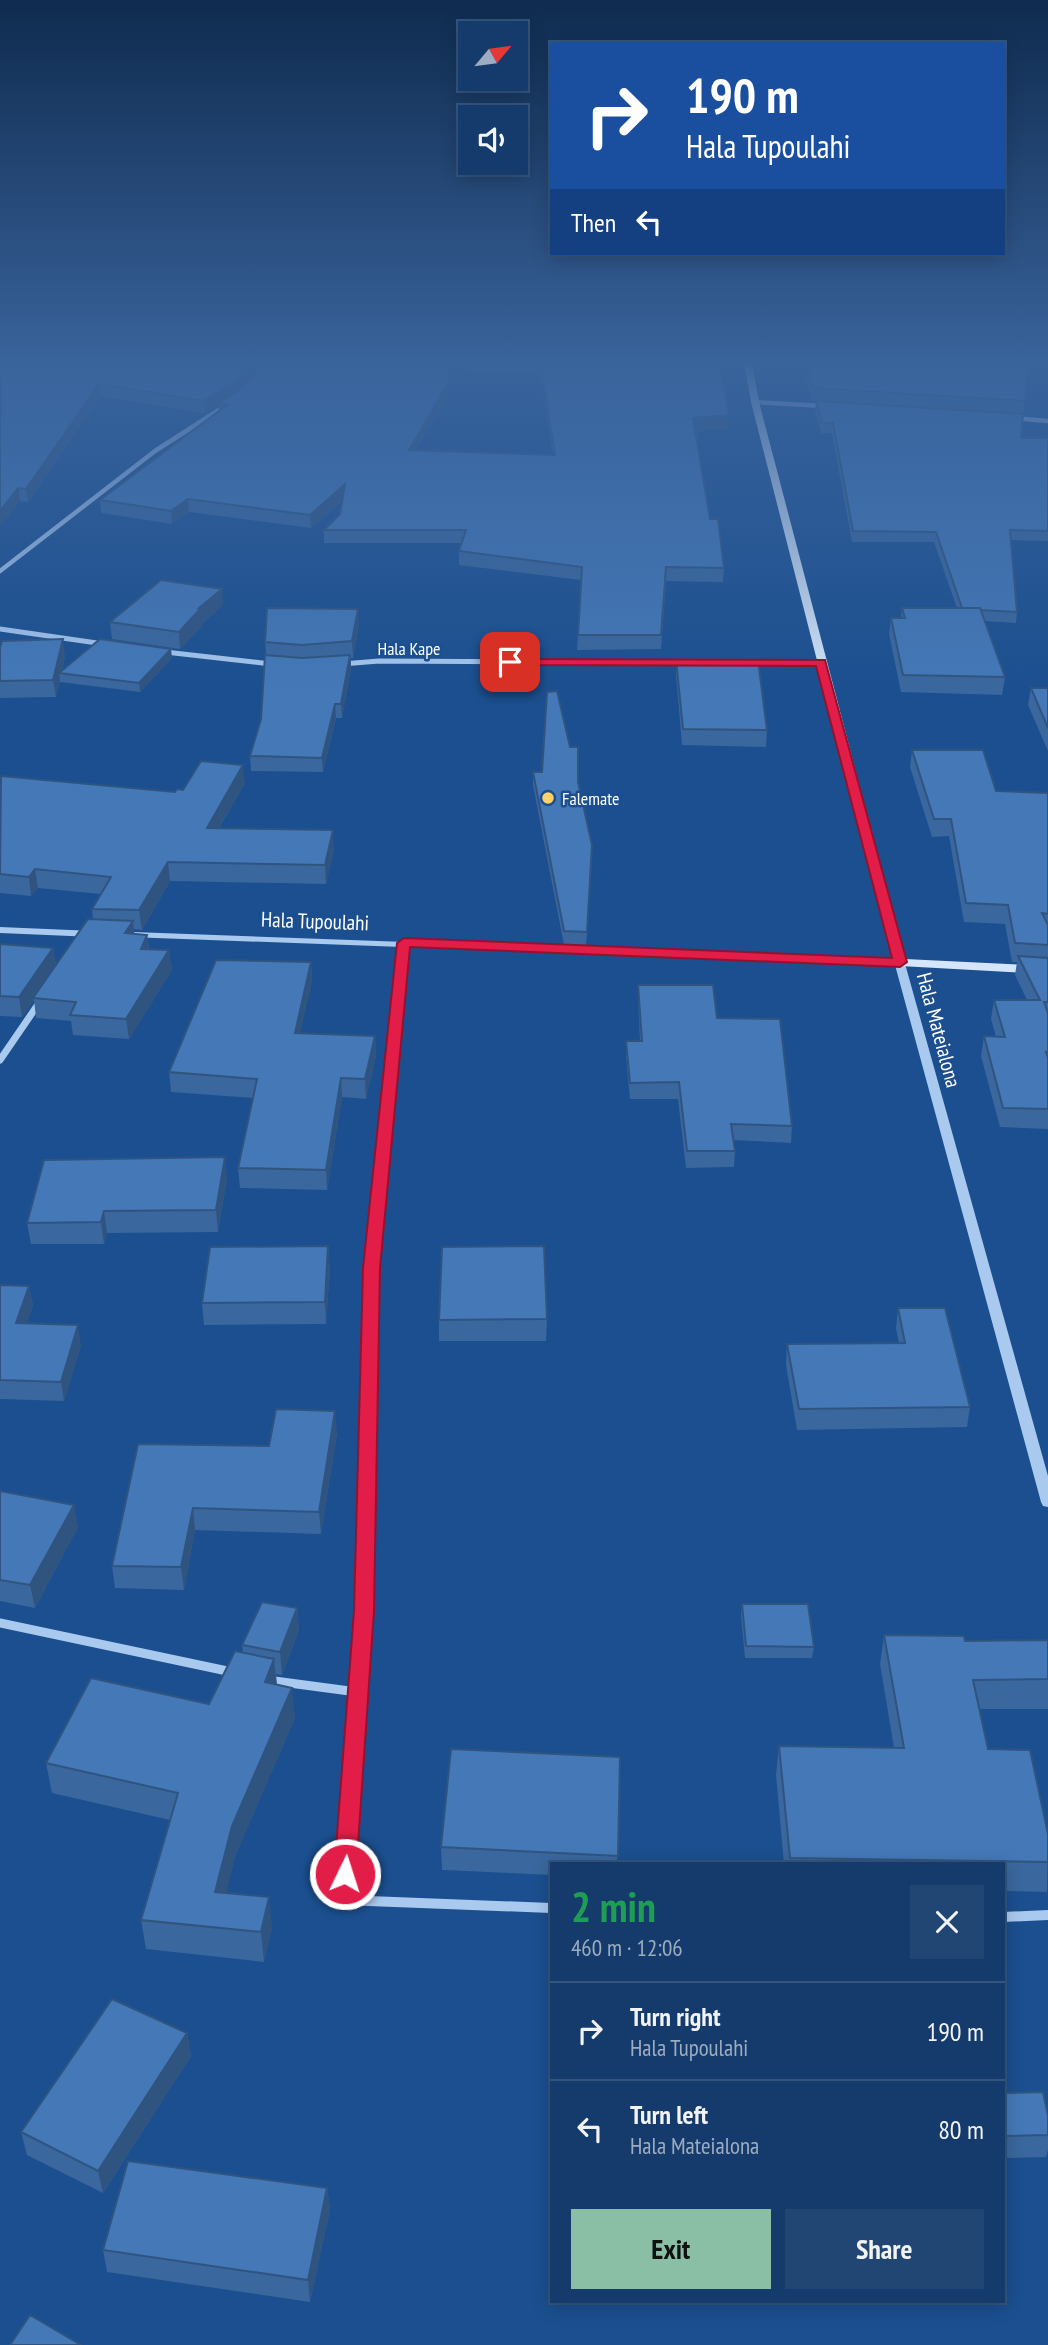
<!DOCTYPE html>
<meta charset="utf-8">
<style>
body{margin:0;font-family:"PT Sans Narrow",sans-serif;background:#214673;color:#f1f3f6;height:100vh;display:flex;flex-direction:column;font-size:26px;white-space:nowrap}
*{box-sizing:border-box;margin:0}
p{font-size:23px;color:#9dadc1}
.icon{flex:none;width:38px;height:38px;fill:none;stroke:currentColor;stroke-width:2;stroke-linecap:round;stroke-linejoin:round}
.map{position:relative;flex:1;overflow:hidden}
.details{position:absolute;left:550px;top:1862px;width:455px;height:441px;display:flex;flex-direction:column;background:#143b6b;border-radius:0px;box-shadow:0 4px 18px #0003,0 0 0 2px #33557e}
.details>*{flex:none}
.top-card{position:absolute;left:550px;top:42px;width:455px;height:214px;border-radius:0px;box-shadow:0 4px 18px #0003,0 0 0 2px #33557e;background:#1a4fa0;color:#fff;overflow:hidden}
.needle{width:46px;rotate:61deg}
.tools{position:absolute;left:458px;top:21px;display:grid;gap:14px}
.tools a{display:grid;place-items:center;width:70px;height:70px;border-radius:0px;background:#143b6b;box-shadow:0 4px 18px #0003,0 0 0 2px #33557e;font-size:35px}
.pin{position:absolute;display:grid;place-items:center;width:60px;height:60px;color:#fff;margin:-30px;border-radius:14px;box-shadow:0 4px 10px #0006}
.me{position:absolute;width:77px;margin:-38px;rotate:4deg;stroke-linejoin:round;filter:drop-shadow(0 0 5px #0008)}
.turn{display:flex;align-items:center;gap:24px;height:147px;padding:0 21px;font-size:32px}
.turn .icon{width:91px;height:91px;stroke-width:2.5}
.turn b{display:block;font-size:49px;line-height:60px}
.then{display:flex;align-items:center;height:66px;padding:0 21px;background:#0003;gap:14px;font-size:26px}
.round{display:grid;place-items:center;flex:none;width:74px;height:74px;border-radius:0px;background:#214673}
.head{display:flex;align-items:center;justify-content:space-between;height:119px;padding:0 21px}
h1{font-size:42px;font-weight:700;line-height:52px;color:#1e9e55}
.button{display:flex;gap:14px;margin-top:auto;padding:14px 21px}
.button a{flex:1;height:80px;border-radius:0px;background:#8abfa5;color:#111;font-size:28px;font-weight:700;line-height:80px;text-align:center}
.button a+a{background:#214673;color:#f1f3f6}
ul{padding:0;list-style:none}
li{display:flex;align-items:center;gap:21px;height:98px;padding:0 21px;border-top:2px solid #33557e}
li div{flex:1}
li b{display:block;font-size:26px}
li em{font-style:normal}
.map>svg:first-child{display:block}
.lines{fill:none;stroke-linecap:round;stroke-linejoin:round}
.minor-far4{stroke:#a9c9ee;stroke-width:4.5}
.minor-far3{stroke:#a9c9ee;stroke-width:5}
.minor-far2{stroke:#a9c9ee;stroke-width:7}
.minor-far1{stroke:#a9c9ee;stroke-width:9}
.minor{stroke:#a9c9ee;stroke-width:10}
.tertiary{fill:#a9c9ee;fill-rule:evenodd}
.secondary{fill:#d6e6fa;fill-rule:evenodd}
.wall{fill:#3a679d}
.shaded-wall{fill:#305480}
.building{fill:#4478b7;stroke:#305480;stroke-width:2}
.route{fill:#e11d48;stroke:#92132f;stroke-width:2}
.poi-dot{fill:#ffd166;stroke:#1b4f8f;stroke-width:2.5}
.labels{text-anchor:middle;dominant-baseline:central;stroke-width:5;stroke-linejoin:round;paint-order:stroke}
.far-street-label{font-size:18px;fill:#fff;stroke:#1b4f8f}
.far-poi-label{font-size:18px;fill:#fff;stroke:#1b4f8f;text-anchor:start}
.street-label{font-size:21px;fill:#fff;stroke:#1b4f8f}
</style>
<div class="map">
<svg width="1048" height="2345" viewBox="0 0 1048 2345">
<rect width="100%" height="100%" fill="#1b4f8f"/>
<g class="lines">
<path class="minor-far4" d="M 755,402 L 824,406
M 1014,418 L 1048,421
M 0,571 L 155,451 L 225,406"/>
<path class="minor-far3" d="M 0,629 L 104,644
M 165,652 L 271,664
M 751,663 L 821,663
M 342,664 L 379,661 L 684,663"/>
<path class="minor-far2" d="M 0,1060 L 39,1003
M 371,1268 L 404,943"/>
<path class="minor-far1" d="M 0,1623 L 232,1672
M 267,1680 L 357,1692
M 354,1744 L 364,1611 L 371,1267"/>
<path class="minor" d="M 354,1742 L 343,1900 L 551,1908
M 1003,1917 L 1048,1915"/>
<path class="tertiary" d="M 0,927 L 94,931 L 99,934 L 94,937 L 0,933 Z
M 133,932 L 904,960 L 1048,1476 L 1048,1507 L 1043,1506 L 1041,1502 L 895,965 L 129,937 L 128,935 L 129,933 Z"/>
<path class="secondary" d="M 744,363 L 752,363 L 759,402 L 905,959 L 1048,966 L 1048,974 L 900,966 L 894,962 L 751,402 Z"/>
</g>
<path class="wall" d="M 0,363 L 247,381 L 450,392 L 416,450 L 553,455 L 540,373 L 462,371 L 462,363 L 720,363 L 729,415 L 729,428 L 695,431 L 710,519 L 724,568 L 723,582 L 666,581 L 661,649 L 577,650 L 581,580 L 459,565 L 459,551 L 461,543 L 324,543 L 324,530 L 340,514 L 343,500 L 311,528 L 189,512 L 172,524 L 101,513 L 100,500 L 219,411 L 218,404 L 205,413 L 101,396 L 28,502 L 20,501 Z
M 806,363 L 1031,363 L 1029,376 L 1027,376 L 1021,438 L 1048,438 L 1048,541 L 1011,540 L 1017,612 L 1016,623 L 985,621 L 1005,677 L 1002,695 L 901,692 L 889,634 L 891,618 L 901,618 L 902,608 L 957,608 L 934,542 L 852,542 L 832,433 L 821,433 L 815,411 L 816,401 L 812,401 L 805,376 Z
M 222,589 L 223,605 L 203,623 L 203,625 L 180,649 L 112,639 L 110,622 Z
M 359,625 L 353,658 L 351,658 L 351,668 L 342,718 L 336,718 L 323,772 L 251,771 L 250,756 L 261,719 L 266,655 L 265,642 Z
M 0,648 L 65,656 L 62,671 L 172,658 L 140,692 L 60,682 L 60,680 L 56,697 L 0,698 Z
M 676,659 L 767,730 L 766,747 L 682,745 L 676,675 Z
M 1031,688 L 1048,688 L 1048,751 L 1028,705 Z
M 912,750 L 996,791 L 1048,793 L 1048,1129 L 1000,1127 L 981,1056 L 984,1036 L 996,1037 L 991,1019 L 994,1000 L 1027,1000 L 1015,975 L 1017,962 L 1012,962 L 1005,924 L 964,922 L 949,836 L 932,837 L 910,767 Z
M 533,772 L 578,782 L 592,859 L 586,946 L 564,945 L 533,785 Z
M 0,777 L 175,792 L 183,790 L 245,783 L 219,828 L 334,849 L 326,884 L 170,881 L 142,930 L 134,929 L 134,934 L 147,935 L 149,949 L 169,950 L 172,970 L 129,1039 L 73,1035 L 71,1021 L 36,1018 L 34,1000 L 22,1017 L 0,1016 L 0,944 L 53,948 L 56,965 L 93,920 L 92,909 L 101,894 L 38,888 L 31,896 L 0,893 Z
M 311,962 L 312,981 L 300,1033 L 375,1036 L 376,1056 L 366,1099 L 342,1097 L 327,1190 L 240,1188 L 238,1168 L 253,1098 L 171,1092 L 169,1072 Z
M 638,985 L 717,1018 L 792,1126 L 791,1143 L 733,1140 L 735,1151 L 734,1167 L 686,1168 L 678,1099 L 630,1099 L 626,1057 L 626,1041 L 640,1041 L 638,1000 Z
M 227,1178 L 218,1232 L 107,1233 L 104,1244 L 31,1244 L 27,1223 Z
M 330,1267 L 326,1324 L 204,1325 L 202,1303 Z
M 0,1285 L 29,1286 L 33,1306 L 26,1324 L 81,1345 L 64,1401 L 0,1399 Z
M 898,1308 L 970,1407 L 967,1427 L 797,1430 L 786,1365 L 787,1344 L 899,1343 L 896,1328 Z
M 547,1319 L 546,1341 L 439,1341 L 439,1320 Z
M 337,1433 L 321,1534 L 195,1530 L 184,1590 L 115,1588 L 112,1566 L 269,1446 Z
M 0,1491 L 78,1527 L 35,1608 L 0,1601 Z
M 742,1604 L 814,1647 L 812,1658 L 745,1658 L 741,1616 Z
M 297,1608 L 299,1630 L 282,1675 L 276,1674 L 277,1685 L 295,1718 L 235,1856 L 226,1893 L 272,1927 L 264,1962 L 146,1949 L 141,1920 L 170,1820 L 52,1793 L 46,1763 L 209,1704 L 243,1653 L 242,1645 Z
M 884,1635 L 965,1641 L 1048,1640 L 1048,1709 L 979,1709 L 988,1749 L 1048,1834 L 1047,1892 L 1003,1891 L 1003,1864 L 784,1864 L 776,1775 L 779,1746 L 894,1748 L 880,1664 Z
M 620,1757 L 617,1864 L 551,1864 L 551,1875 L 442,1870 L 441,1847 Z
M 187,2033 L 191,2056 L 103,2193 L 27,2155 L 21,2132 Z
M 1003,2093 L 1048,2116 L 1048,2150 L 1046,2157 L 1003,2158 Z
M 327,2188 L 330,2210 L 310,2302 L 107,2272 L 103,2250 Z"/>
<path class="shaded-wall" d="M 248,363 L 254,363 L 247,381 L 234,394 L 218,403 L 218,404 L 205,413 L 204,401 Z
M 450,380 L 450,392 L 409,462 L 409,450 Z
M 99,384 L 101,396 L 28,502 L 26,489 Z
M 729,415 L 729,428 L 693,431 L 693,418 Z
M 345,484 L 346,497 L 311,528 L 310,515 Z
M 18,488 L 20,501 L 0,527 L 0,511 Z
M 188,499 L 189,512 L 172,524 L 171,511 Z
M 222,589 L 223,605 L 203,623 L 203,625 L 180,649 L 179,632 L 199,608 Z
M 358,609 L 359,625 L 353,658 L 352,641 Z
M 63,639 L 65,656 L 61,674 L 59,673 L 60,680 L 56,697 L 53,680 Z
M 171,649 L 172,658 L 140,692 L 139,683 Z
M 350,655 L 351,668 L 342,718 L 341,704 Z
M 335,704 L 336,718 L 323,772 L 322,758 Z
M 243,765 L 245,783 L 208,846 L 207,828 Z
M 333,830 L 334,849 L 326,884 L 325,865 Z
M 168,862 L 170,881 L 142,930 L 139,910 Z
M 35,869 L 38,888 L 31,896 L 29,877 Z
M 133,921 L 135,940 L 125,933 Z
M 147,935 L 149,954 L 141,949 Z
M 53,948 L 56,967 L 33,998 L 34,1000 L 22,1017 L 19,997 Z
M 169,950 L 172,970 L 129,1039 L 126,1019 Z
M 311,962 L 312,981 L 296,1052 L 295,1033 Z
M 375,1036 L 376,1056 L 366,1099 L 365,1079 Z
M 341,1078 L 342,1097 L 327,1190 L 326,1170 Z
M 225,1157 L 227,1178 L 218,1232 L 216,1210 Z
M 104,1211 L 107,1233 L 104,1244 L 101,1222 Z
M 328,1246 L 330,1267 L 326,1324 L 325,1302 Z
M 29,1286 L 33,1306 L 20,1343 L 16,1323 Z
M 78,1325 L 81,1345 L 64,1401 L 61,1382 Z
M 335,1411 L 337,1433 L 321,1534 L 319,1512 Z
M 74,1505 L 78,1527 L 35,1608 L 30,1585 Z
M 193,1508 L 195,1530 L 184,1590 L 181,1567 Z
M 297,1608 L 299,1630 L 282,1675 L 280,1652 Z
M 274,1659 L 277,1688 L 265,1682 Z
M 292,1688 L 295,1718 L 235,1856 L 220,1922 L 215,1892 L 232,1826 Z
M 269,1897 L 272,1927 L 264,1962 L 261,1932 Z
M 187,2033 L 191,2056 L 103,2193 L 98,2171 Z
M 327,2188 L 330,2210 L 310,2302 L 308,2280 Z"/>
<path class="building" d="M 0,363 L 248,363 L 246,369 L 233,382 L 204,401 L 99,384 L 26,489 L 18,488 L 0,511 Z
M 258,363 L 449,363 L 450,380 L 409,450 L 555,455 L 540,363 L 720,363 L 729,415 L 693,418 L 710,519 L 718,519 L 724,568 L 666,567 L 661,635 L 578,635 L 582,567 L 459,551 L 466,530 L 324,530 L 340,514 L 345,484 L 310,515 L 188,499 L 171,511 L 100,500 L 227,405 L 218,403 L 239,390 L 254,375 Z
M 806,363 L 1028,363 L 1025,401 L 813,388 Z
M 816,401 L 1023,414 L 1021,438 L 1048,438 L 1048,531 L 1010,530 L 1017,612 L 981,610 L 980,608 L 962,608 L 936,532 L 853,531 L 833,423 L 822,423 Z
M 161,580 L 222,589 L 199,608 L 201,608 L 179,632 L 110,622 Z
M 267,608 L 358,609 L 352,641 L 302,645 L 265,642 Z
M 902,608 L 980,608 L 1005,677 L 903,675 L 891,618 L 905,618 Z
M 63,639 L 53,680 L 0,681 L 0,648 L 2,641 Z
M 100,639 L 171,649 L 139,683 L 59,673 Z
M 265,655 L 302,658 L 350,655 L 341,704 L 335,704 L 322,758 L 250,756 L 261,719 Z
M 676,659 L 758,660 L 767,730 L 683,729 Z
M 1031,688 L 1048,688 L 1048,728 Z
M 557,691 L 570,747 L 578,747 L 578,782 L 592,845 L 587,932 L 564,931 L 533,772 L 542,772 L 547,692 Z
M 912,750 L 983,750 L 996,791 L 1048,793 L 1048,914 L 1042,913 L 1048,925 L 1048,945 L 1015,943 L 1008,905 L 966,903 L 951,819 L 934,819 Z
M 201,761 L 243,765 L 207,828 L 333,830 L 325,865 L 168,862 L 139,910 L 92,909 L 111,877 L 35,869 L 29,877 L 0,874 L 1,776 L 175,792 L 177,789 L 183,790 Z
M 88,919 L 133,921 L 125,933 L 147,935 L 141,949 L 169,950 L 126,1019 L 70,1015 L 76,1002 L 33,998 Z
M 0,944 L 53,948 L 19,997 L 0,996 Z
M 1018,956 L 1048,958 L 1048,1002 L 1044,1002 L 1048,1013 L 1048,1052 L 1046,1052 L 1048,1058 L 1048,1109 L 1003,1108 L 984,1036 L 1005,1037 L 994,1000 L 1040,1000 Z
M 216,960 L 311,962 L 295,1033 L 375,1036 L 365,1079 L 341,1078 L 326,1170 L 238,1168 L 257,1079 L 169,1072 Z
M 638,985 L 713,985 L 717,1018 L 780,1019 L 792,1126 L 731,1124 L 735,1151 L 687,1151 L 679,1082 L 630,1083 L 626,1041 L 642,1041 Z
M 225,1157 L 216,1210 L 104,1211 L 101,1222 L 27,1223 L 44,1160 Z
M 328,1246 L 325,1302 L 202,1303 L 210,1247 Z
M 544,1246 L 547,1319 L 439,1320 L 442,1247 Z
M 0,1285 L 29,1286 L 16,1323 L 78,1325 L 61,1382 L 0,1380 Z
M 898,1308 L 945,1308 L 970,1407 L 799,1409 L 787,1344 L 905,1343 Z
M 276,1409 L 335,1411 L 319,1512 L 193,1508 L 181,1567 L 112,1566 L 138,1444 L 269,1446 Z
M 0,1491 L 74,1505 L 30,1585 L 0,1580 Z
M 262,1602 L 297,1608 L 280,1652 L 242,1645 Z
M 742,1604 L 808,1604 L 814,1647 L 746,1646 Z
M 884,1635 L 964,1636 L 965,1641 L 1048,1640 L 1048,1679 L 973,1680 L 988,1749 L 1030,1750 L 1048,1834 L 1048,1862 L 790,1858 L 779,1746 L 904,1748 Z
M 235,1651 L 274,1659 L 265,1682 L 292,1688 L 232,1826 L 215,1892 L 269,1897 L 261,1932 L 141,1920 L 178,1793 L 46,1763 L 91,1678 L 209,1704 Z
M 451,1749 L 620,1757 L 618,1856 L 441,1847 Z
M 112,1999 L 187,2033 L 98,2171 L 21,2132 Z
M 1043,2092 L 1048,2116 L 1048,2135 L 1003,2136 L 1003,2093 Z
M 128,2161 L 327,2188 L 308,2280 L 103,2250 Z
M 30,2315 L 81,2345 L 10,2345 Z"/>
<linearGradient id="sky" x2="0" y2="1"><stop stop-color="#0f2b4f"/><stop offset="0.52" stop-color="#39639b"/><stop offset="1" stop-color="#39639b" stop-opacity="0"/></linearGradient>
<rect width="1048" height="692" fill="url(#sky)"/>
<path class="route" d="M 506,659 L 825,660 L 907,962 L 900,967 L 410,947 L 380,1268 L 374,1611 L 356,1874 L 353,1881 L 345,1884 L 337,1881 L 334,1874 L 354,1611 L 363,1268 L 397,943 L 404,938 L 892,958 L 816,666 L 510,665 L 506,664 Z"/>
<circle class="poi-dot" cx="548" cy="798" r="7"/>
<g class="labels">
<g class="far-street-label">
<text x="409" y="648">Hala Kape</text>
</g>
<g class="far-poi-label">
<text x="562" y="798">Falemate</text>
</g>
<g class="street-label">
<text transform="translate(315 921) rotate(2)">Hala Tupoulahi</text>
<text transform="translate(939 1030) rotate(75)">Hala Mateialona</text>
</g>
</g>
</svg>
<div class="tools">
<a><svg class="needle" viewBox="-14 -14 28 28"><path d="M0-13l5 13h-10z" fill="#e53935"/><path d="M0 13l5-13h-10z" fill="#9dadc1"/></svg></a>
<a><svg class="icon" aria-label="sound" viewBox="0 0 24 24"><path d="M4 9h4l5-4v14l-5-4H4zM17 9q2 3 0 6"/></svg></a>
</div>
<div class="pin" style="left:510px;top:662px;background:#d93025"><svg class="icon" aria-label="arrive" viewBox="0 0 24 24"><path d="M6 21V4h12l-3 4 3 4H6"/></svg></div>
<svg class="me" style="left:345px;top:1874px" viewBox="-20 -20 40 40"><circle r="17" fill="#e11d48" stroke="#fff" stroke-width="3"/><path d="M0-11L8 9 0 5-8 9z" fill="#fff"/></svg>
<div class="top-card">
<div class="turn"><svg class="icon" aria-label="right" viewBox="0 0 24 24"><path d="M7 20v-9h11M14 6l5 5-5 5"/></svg><div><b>190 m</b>Hala Tupoulahi</div></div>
<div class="then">Then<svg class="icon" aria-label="left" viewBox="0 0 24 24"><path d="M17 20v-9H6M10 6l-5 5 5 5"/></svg></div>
</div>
<section class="details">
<div class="head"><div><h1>2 min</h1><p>460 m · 12:06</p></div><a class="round"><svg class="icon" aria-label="close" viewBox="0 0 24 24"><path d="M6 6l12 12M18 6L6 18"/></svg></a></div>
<ul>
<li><svg class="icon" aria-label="right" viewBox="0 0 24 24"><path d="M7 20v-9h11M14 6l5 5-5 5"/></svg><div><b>Turn right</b><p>Hala Tupoulahi</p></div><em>190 m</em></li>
<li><svg class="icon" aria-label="left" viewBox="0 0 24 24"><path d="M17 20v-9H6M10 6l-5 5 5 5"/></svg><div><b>Turn left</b><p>Hala Mateialona</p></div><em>80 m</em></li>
</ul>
<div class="button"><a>Exit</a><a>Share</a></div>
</section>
</div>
